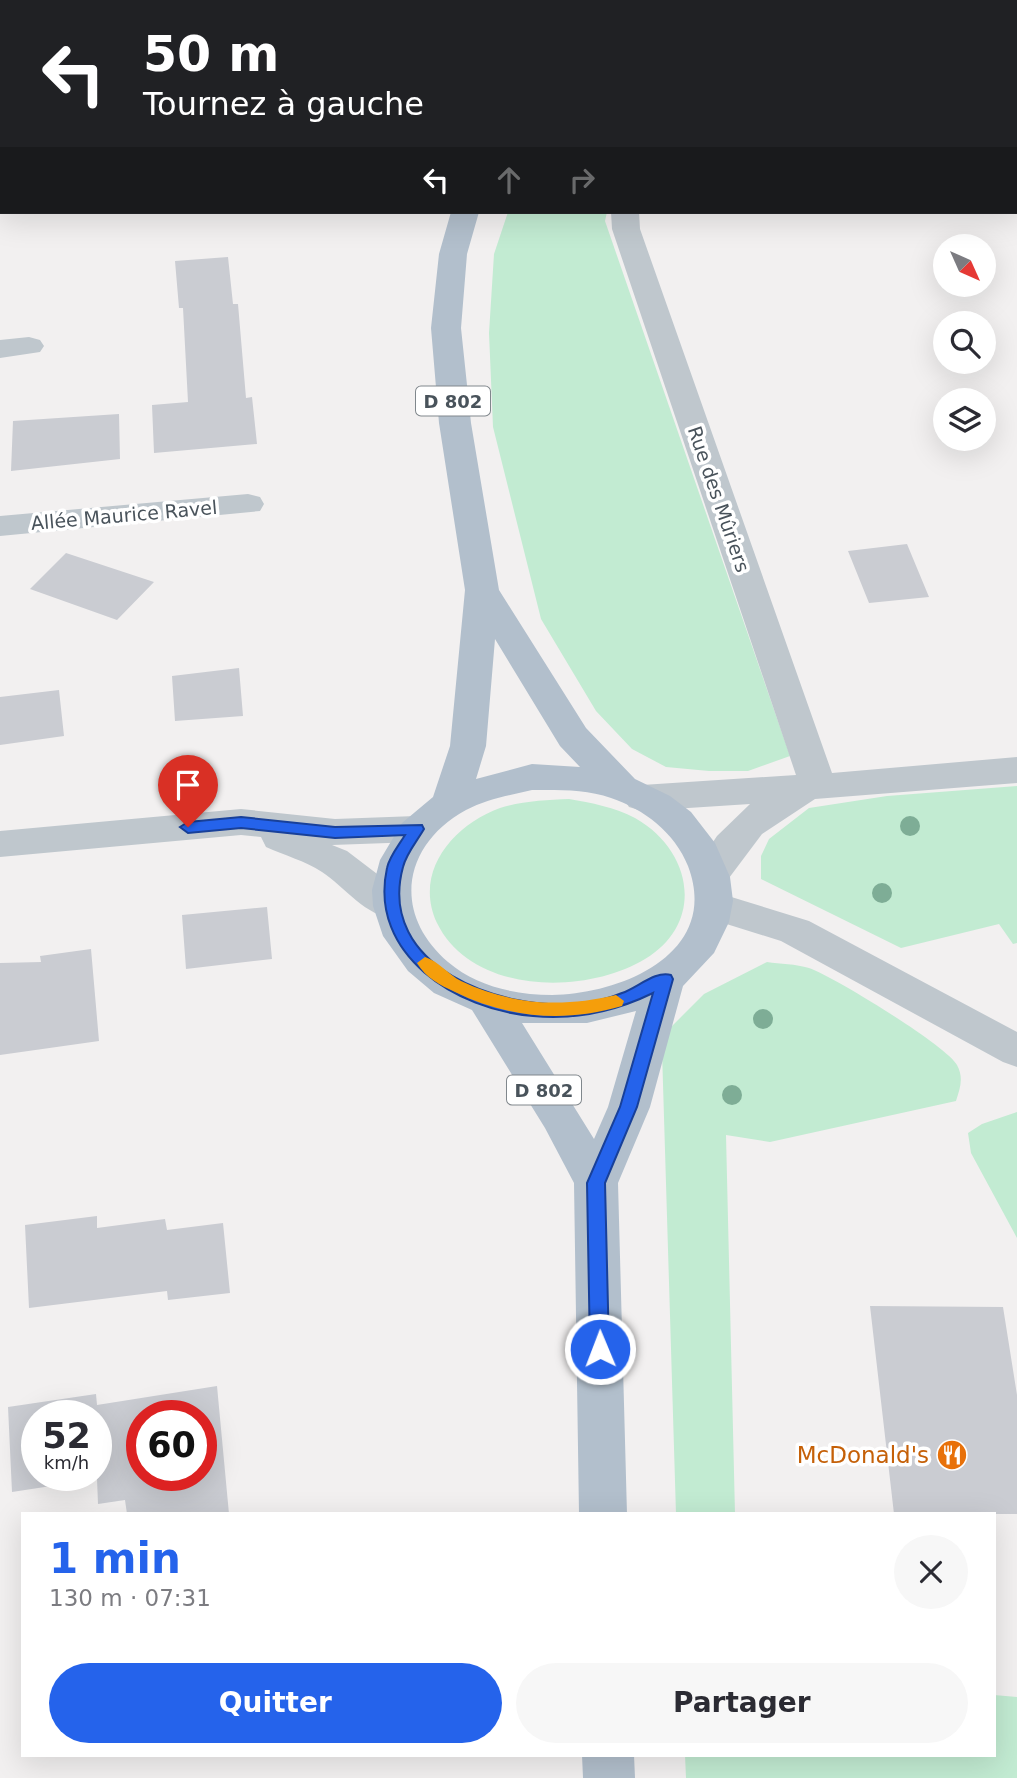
<!DOCTYPE html>
<html lang="fr">
<meta charset="utf-8">
<style>
body{margin:0;font-family:"DejaVu Sans",sans-serif;background:#f7f7f7;color:#2b2b33;height:100vh;display:flex;flex-direction:column;font-size:26px;white-space:nowrap}
*{box-sizing:border-box;margin:0}
p{font-size:23px;color:#7c7c81}
.icon{flex:none;width:38px;height:38px;fill:none;stroke:currentColor;stroke-width:2;stroke-linecap:round;stroke-linejoin:round}
.map{position:relative;flex:1;overflow:hidden}
.panel{position:absolute;left:21px;top:1512px;width:975px;height:245px;display:flex;flex-direction:column;background:#fff;border-radius:0px;box-shadow:0 7px 28px #0002}
.panel>*{flex:none}
.banner{position:absolute;left:0px;top:0px;width:1018px;height:214px;box-shadow:0 7px 28px #0002;background:#202124;color:#fff;overflow:hidden}
.needle{width:46px;rotate:135deg}
.buttons{position:absolute;left:933px;top:234px;display:grid;gap:14px}
.buttons a{display:grid;place-items:center;width:63px;height:63px;border-radius:50%;background:#fff;box-shadow:0 7px 28px #0002;font-size:35px}
.speed{position:absolute;left:21px;top:1400px;display:flex;gap:14px;font-size:35px;font-weight:700;text-align:center}
.speed>*{display:grid;place-content:center;width:91px;height:91px;border-radius:50%;background:#fff;box-shadow:0 7px 28px #0002;line-height:1}
.speed small{font-size:18px;font-weight:400}
.speed .limit{border:10px solid #d22;background:#fff;color:#111}
.pin{position:absolute;display:grid;place-items:center;width:60px;height:60px;color:#fff;margin:-72px -30px;border-radius:50% 50% 50% 0;rotate:-45deg;box-shadow:0 0 7px #0007}
.pin .icon{rotate:45deg}
.me{position:absolute;width:77px;margin:-38px;rotate:359deg;stroke-linejoin:round;filter:drop-shadow(0 0 5px #0008)}
.turn{display:flex;align-items:center;gap:24px;height:147px;padding:0 28px;font-size:32px}
.turn .icon{width:91px;height:91px;stroke-width:2.5}
.turn b{display:block;font-size:49px;line-height:60px}
.lanes{display:flex;align-items:center;height:66px;padding:0 28px;background:#0003;justify-content:center;gap:35px;direction:ltr}
.lanes .off{opacity:.35}
.round{display:grid;place-items:center;flex:none;width:74px;height:74px;border-radius:37px;background:#f7f7f7}
.head{display:flex;align-items:center;justify-content:space-between;height:119px;padding:0 28px}
h1{font-size:42px;font-weight:700;line-height:52px;color:#2563eb}
.primary-button{display:flex;gap:14px;margin-top:auto;padding:14px 28px}
.primary-button a{flex:1;height:80px;border-radius:42px;background:#2563eb;color:#fff;font-size:28px;font-weight:700;line-height:80px;text-align:center}
.primary-button a+a{background:#f7f7f7;color:#2b2b33}
.map>svg:first-child{display:block}
.green{fill:#c2ebd2}
.building{fill:#caccd2;fill-rule:evenodd}
.lines{fill:none;stroke-linecap:round;stroke-linejoin:round}
.minor{fill:#bfc7cd;fill-rule:evenodd}
.major{fill:#b2bfcc;fill-rule:evenodd}
.tree{fill:#7ead96}
.route{fill:#2563eb;stroke:#184099;stroke-width:2}
.slow{fill:#f59e0b}
.labels{text-anchor:middle;dominant-baseline:central;stroke-width:7;stroke-linejoin:round;paint-order:stroke}
.shield{fill:#fff;stroke:#80878c;stroke-width:2}
.shield-label{font-size:18px;font-weight:bold;fill:#49535b}
.street-label{font-size:19px;fill:#49535b;stroke:#fff}
.near-food-label{font-size:23px;fill:#c56008;stroke:#fff;text-anchor:end}
</style>
<div class="map">
<svg width="1017" height="1778" viewBox="0 0 1017 1778">
<rect width="100%" height="100%" fill="#f2f0f0"/>
<path class="green" d="M 508,212 L 607,212 L 605,221 L 790,756 L 748,771 L 709,771 L 666,767 L 632,749 L 596,711 L 541,619 L 493,427 L 489,333 L 494,254 Z
M 1017,786 L 1017,943 L 1013,944 L 999,924 L 901,948 L 761,879 L 761,856 L 769,839 L 809,808 L 887,796 Z
M 569,799 C 591,803 615,807 635,818 C 692,850 706,922 645,959 C 586,995 472,995 437,923 C 413,872 453,825 500,808 C 522,801 546,800 569,799 Z
M 767,962 C 780,964 796,964 809,968 C 833,976 947,1046 957,1065 C 964,1078 960,1088 956,1101 L 770,1142 L 726,1135 L 735,1514 L 676,1514 L 662,1051 L 670,1028 L 704,994 Z
M 1017,1112 L 1017,1238 L 971,1153 L 968,1133 L 982,1124 Z
M 994,1695 L 1017,1697 L 1017,1778 L 686,1778 L 685,1755 L 994,1755 Z"/>
<path class="building" d="M 228,257 L 233,304 L 238,304 L 246,398 L 252,397 L 257,444 L 154,453 L 152,405 L 188,402 L 183,308 L 179,308 L 175,261 Z
M 119,414 L 120,459 L 11,471 L 13,421 Z
M 907,544 L 929,597 L 869,603 L 848,551 Z
M 66,553 L 154,582 L 117,620 L 30,589 Z
M 239,668 L 243,716 L 175,721 L 172,676 Z
M 59,690 L 64,736 L 0,745 L 0,697 Z
M 267,907 L 272,959 L 186,969 L 182,915 Z
M 91,949 L 99,1041 L 0,1055 L 0,963 L 41,962 L 40,956 Z
M 97,1216 L 97,1228 L 165,1219 L 167,1230 L 223,1223 L 230,1293 L 168,1300 L 167,1291 L 29,1308 L 25,1225 Z
M 870,1306 L 1003,1307 L 1017,1395 L 1017,1514 L 894,1514 Z
M 217,1386 L 229,1514 L 127,1514 L 125,1500 L 98,1504 L 97,1479 L 12,1492 L 8,1407 L 96,1394 L 97,1405 ZM 37,1416 L 96,1416 L 96,1475 L 37,1475 ZM 142,1416 L 201,1416 L 201,1475 L 142,1475 Z"/>
<g class="lines">
<path class="minor" d="M 905,0 L 931,0 L 904,2 Z
M 0,108 L 2,108 L 2,124 L 0,124 Z
M 611,212 L 639,212 L 640,229 L 832,773 L 1017,757 L 1017,783 L 815,799 L 762,834 L 726,882 L 712,886 L 698,882 L 693,872 L 717,836 L 750,804 L 642,811 L 629,807 L 623,798 L 629,789 L 642,785 L 796,775 L 612,229 Z
M 29,337 L 40,340 L 44,346 L 40,352 L 0,358 L 0,340 Z
M 248,494 L 260,497 L 264,504 L 260,511 L 0,536 L 0,516 Z
M 241,809 L 335,819 L 416,816 L 429,820 L 435,829 L 429,838 L 416,842 L 332,845 L 347,851 L 406,896 L 411,906 L 406,916 C 372,926 348,889 322,872 C 305,861 284,855 266,847 L 261,837 L 241,835 L 0,857 L 0,831 Z
M 715,892 L 809,921 L 1017,1032 L 1017,1067 L 1003,1062 L 781,941 L 701,916 L 696,906 L 701,896 Z"/>
<path class="major" d="M 584,0 L 609,0 L 583,2 Z
M 451,212 L 479,212 L 467,254 L 461,328 L 471,423 L 499,590 L 586,728 L 635,779 L 670,796 L 691,812 L 715,843 L 730,877 L 733,901 L 729,922 L 714,953 L 683,986 L 650,1107 L 618,1183 L 627,1514 L 579,1514 L 574,1183 L 545,1128 L 472,1010 L 434,993 L 408,971 L 383,936 L 373,906 L 372,890 L 380,860 L 402,823 L 433,797 L 450,746 L 465,590 L 439,423 L 431,328 L 439,254 ZM 495,639 L 560,746 L 580,767 L 532,764 L 476,779 L 486,746 ZM 532,790 C 558,790 586,789 611,798 C 644,809 675,833 688,866 C 721,953 622,994 552,995 C 515,995 476,986 448,962 C 392,914 402,845 466,810 C 487,799 510,795 532,790 ZM 636,1011 L 608,1107 L 594,1139 L 522,1023 L 587,1023 Z
M 582,1755 L 634,1755 L 635,1778 L 583,1778 Z"/>
</g>
<g class="tree">
<circle cx="910" cy="826" r="10"/>
<circle cx="882" cy="893" r="10"/>
<circle cx="763" cy="1019" r="10"/>
<circle cx="732" cy="1095" r="10"/>
</g>
<path class="route" d="M 241,817 L 335,827 L 422,825 L 424,829 C 417,841 406,854 403,867 C 376,967 502,1012 580,1003 C 593,1002 610,998 622,993 C 637,988 656,970 671,975 L 673,979 L 637,1107 L 605,1183 L 609,1349 L 607,1354 L 593,1354 L 590,1349 L 587,1183 L 620,1107 L 653,993 C 616,1011 575,1020 533,1016 C 457,1010 368,955 387,868 C 389,857 399,845 405,835 L 335,838 L 241,828 L 188,833 L 180,827 L 188,822 Z"/>
<path class="slow" d="M 425,957 C 438,961 449,975 461,981 C 512,1005 561,1008 616,995 L 624,1001 L 622,1006 C 565,1023 508,1018 455,992 C 440,985 426,978 417,963 Z"/>
<defs>
<g id="restaurant-disc" transform="scale(1.575)"><circle r="9.5" fill="#e8710a" stroke="#fff"/><path d="M-5-6h1v4h1v-4h1v4h1v-4h1v5L-1.5 .5V6h-2V.5L-5-1ZM5-6V6H3V1.5H1.5Q1.5-4 5-6Z" fill="#fff"/></g>
</defs>
<g fill-rule="evenodd">
<use href="#restaurant-disc" x="952" y="1455"/>
</g>
<g class="labels">
<g class="shield">
<rect x="416" y="386.5" width="74" height="29" rx="5"/>
<rect x="507" y="1075.5" width="74" height="29" rx="5"/>
</g>
<g class="shield-label">
<text x="453" y="401">D 802</text>
<text x="544" y="1090">D 802</text>
</g>
<g class="street-label">
<text transform="translate(719 499) rotate(71)">Rue des Mûriers</text>
<text transform="translate(124 515) rotate(-5)">Allée Maurice Ravel</text>
</g>
<g class="near-food-label">
<text x="929" y="1455">McDonald's</text>
</g>
</g>
</svg>
<div class="buttons">
<a><svg class="needle" viewBox="-14 -14 28 28"><path d="M0-13l5 13h-10z" fill="#e53935"/><path d="M0 13l5-13h-10z" fill="#7c7c81"/></svg></a>
<a><svg class="icon" aria-label="search" viewBox="0 0 24 24"><circle cx="10" cy="10" r="6"/><path d="M15 15l6 6"/></svg></a>
<a><svg class="icon" aria-label="layers" viewBox="0 0 24 24"><path d="M12 4l9 5-9 5-9-5zM3 14l9 5 9-5"/></svg></a>
</div>
<div class="speed"><div>52<small>km/h</small></div><div class="limit">60</div></div>
<div class="pin" style="left:188px;top:827px;background:#d93025"><svg class="icon" aria-label="arrive" viewBox="0 0 24 24"><path d="M6 21V4h12l-3 4 3 4H6"/></svg></div>
<svg class="me" style="left:600px;top:1349px" viewBox="-20 -20 40 40"><circle r="17" fill="#2563eb" stroke="#fff" stroke-width="3"/><path d="M0-11L8 9 0 5-8 9z" fill="#fff"/></svg>
<div class="banner">
<div class="turn"><svg class="icon" aria-label="left" viewBox="0 0 24 24"><path d="M17 20v-9H6M10 6l-5 5 5 5"/></svg><div><b>50 m</b>Tournez à gauche</div></div>
<div class="lanes"><svg class="icon" aria-label="left" viewBox="0 0 24 24"><path d="M17 20v-9H6M10 6l-5 5 5 5"/></svg><svg class="icon off" aria-label="ahead" viewBox="0 0 24 24"><path d="M12 20V5M6 11l6-6 6 6"/></svg><svg class="icon off" aria-label="right" viewBox="0 0 24 24"><path d="M7 20v-9h11M14 6l5 5-5 5"/></svg></div>
</div>
<section class="panel">
<div class="head"><div><h1>1 min</h1><p>130 m · 07:31</p></div><a class="round"><svg class="icon" aria-label="close" viewBox="0 0 24 24"><path d="M6 6l12 12M18 6L6 18"/></svg></a></div>
<div class="primary-button"><a>Quitter</a><a>Partager</a></div>
</section>
</div>
